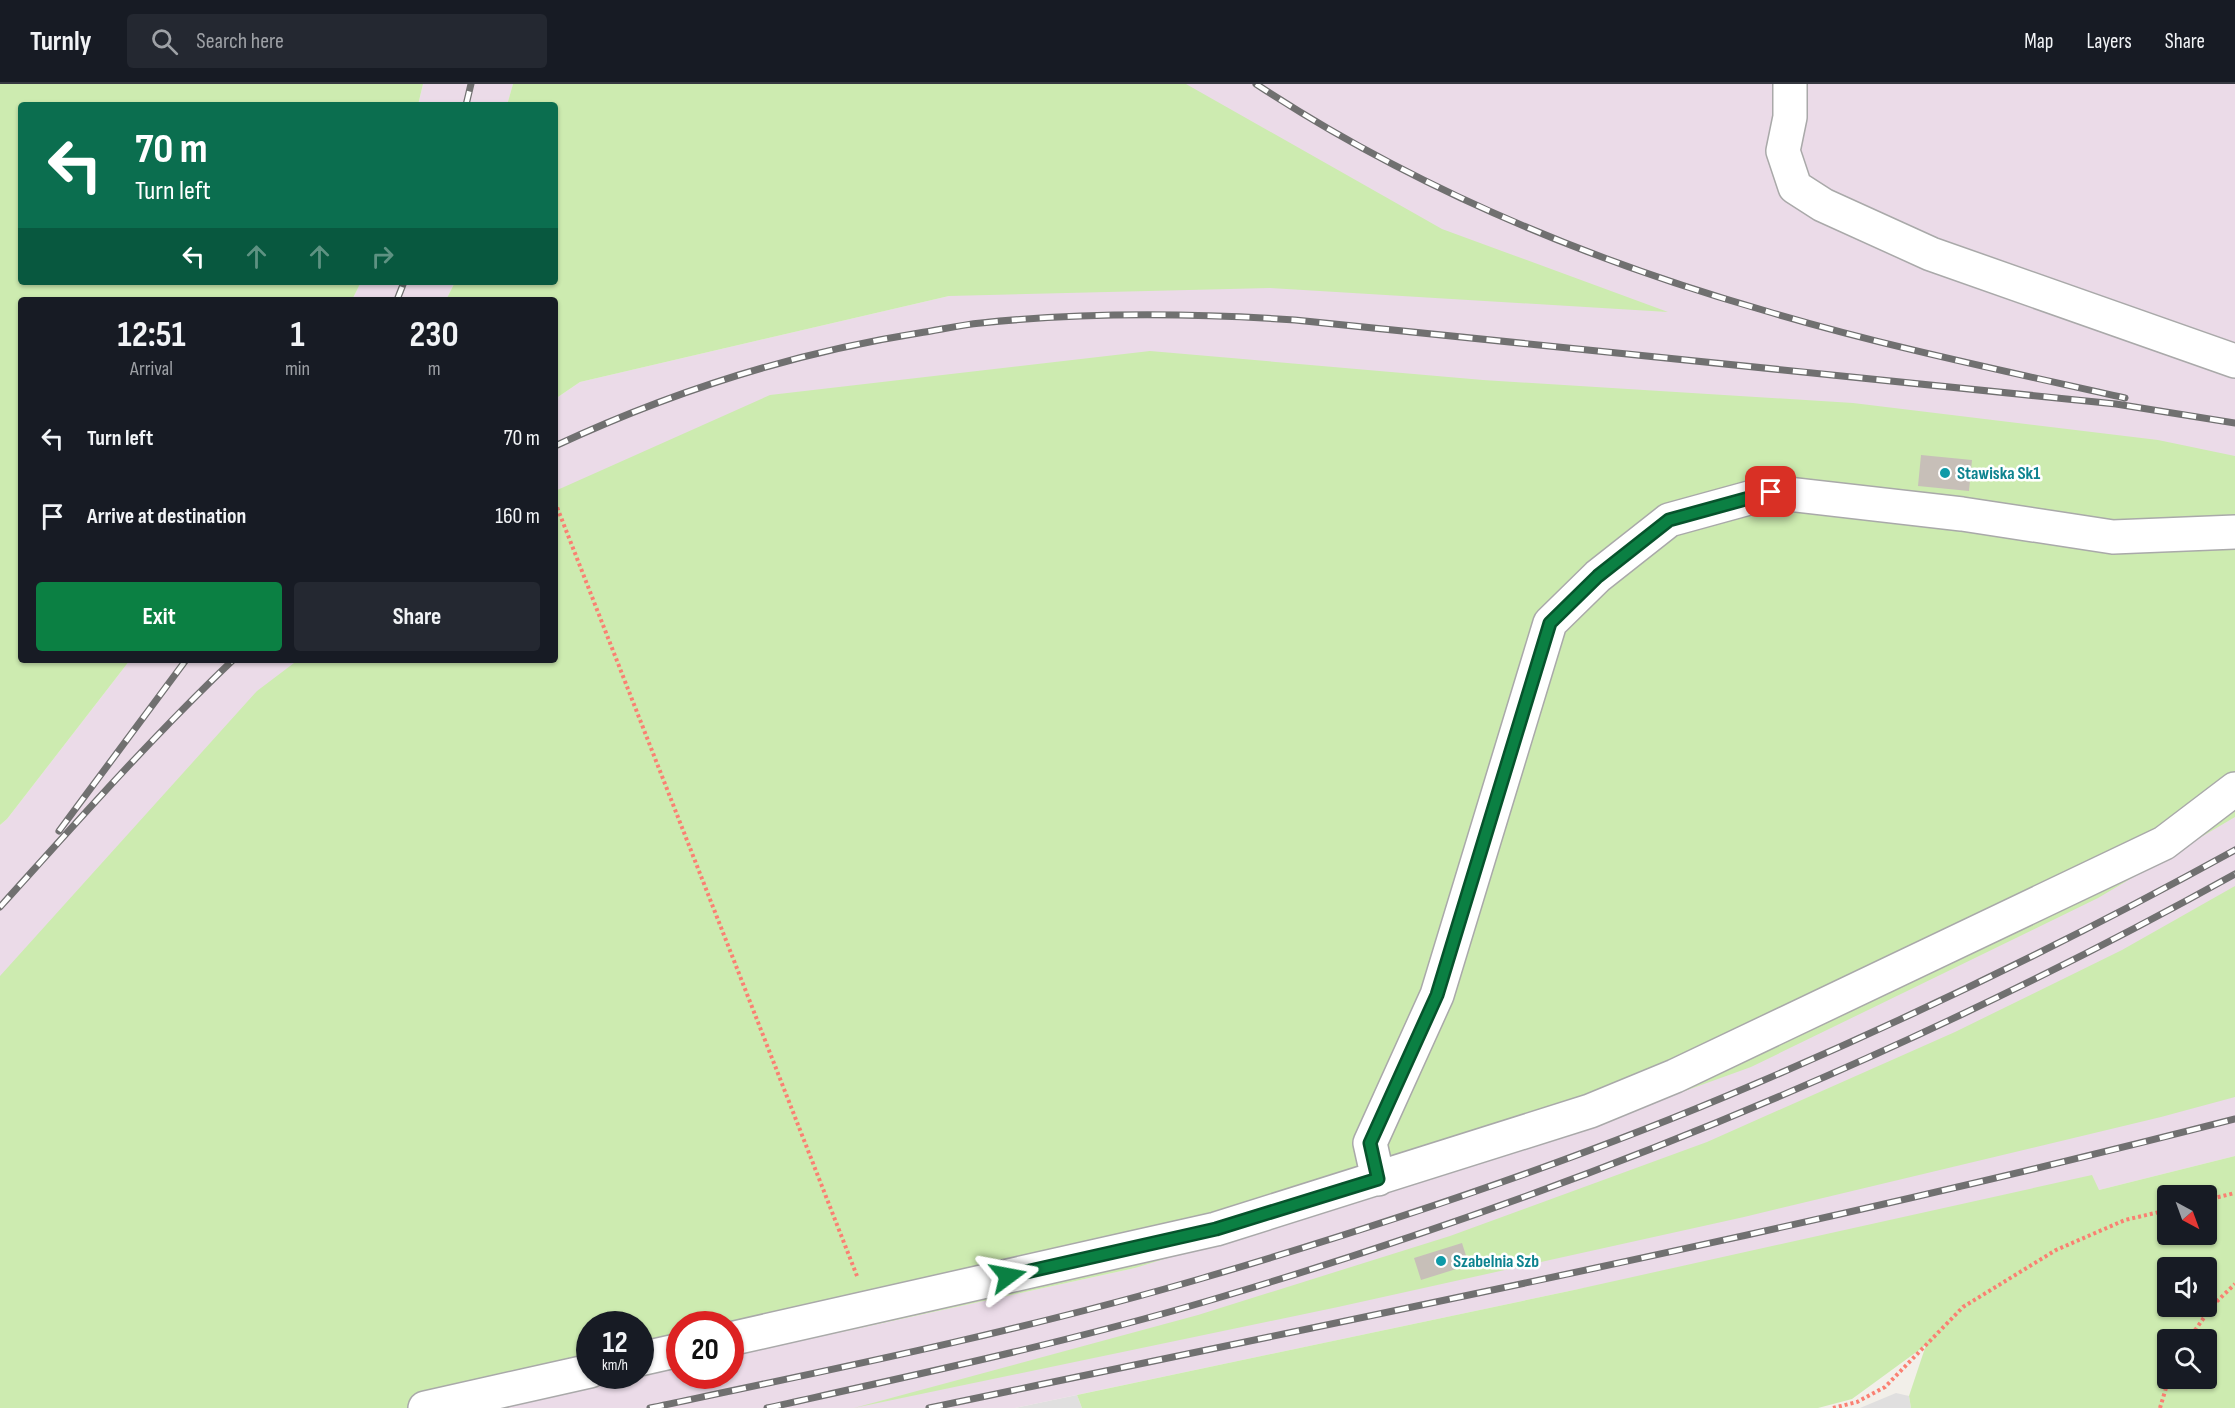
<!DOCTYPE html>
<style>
body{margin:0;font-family:"Sofia Sans Condensed",sans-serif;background:#242831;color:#f1f3f6;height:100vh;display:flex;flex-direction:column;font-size:22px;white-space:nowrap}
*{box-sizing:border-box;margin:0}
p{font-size:20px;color:#9ea1a6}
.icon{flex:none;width:33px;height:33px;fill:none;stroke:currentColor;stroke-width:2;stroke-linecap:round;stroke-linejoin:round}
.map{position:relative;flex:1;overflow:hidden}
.side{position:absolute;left:18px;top:213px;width:540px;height:366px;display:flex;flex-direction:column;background:#171b24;border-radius:6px;box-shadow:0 2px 4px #0004}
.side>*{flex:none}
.top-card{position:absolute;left:18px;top:18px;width:540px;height:183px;border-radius:6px;box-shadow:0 2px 4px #0004;background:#0b6e4f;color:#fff;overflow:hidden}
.needle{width:39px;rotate:139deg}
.controls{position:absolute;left:2157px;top:1101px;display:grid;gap:12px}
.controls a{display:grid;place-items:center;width:60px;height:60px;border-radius:6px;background:#171b24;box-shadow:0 2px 4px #0004;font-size:30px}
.speed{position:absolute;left:576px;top:1227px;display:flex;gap:12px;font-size:30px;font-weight:700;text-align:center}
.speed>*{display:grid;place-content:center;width:78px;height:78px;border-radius:50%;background:#171b24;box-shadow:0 2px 4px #0004;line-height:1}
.speed small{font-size:15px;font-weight:400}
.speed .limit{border:9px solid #d22;background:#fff;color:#111}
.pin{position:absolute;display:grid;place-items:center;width:51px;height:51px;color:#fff;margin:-26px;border-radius:12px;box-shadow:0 3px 9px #0006}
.me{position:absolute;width:66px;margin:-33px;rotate:77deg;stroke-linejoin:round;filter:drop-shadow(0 0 4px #0008)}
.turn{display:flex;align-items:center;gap:21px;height:126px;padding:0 18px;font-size:27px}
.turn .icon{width:78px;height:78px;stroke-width:2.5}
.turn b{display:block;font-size:42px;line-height:51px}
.lanes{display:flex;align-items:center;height:57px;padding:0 18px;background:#0003;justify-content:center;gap:30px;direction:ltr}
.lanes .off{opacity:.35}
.eta{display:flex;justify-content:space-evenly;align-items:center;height:102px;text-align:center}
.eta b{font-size:36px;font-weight:700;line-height:42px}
.cta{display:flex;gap:12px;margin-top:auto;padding:12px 18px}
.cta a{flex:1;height:69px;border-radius:6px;background:#0b8043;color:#fff;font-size:24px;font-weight:700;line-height:69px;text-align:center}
.cta a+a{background:#242831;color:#f1f3f6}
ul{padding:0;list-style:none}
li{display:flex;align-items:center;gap:18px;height:78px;padding:0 18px}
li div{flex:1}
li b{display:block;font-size:22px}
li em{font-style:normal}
header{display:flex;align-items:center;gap:36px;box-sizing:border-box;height:84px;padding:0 30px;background:#171b24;border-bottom:2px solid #363941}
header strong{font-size:28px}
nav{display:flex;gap:33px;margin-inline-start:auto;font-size:21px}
.search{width:420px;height:54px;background:#242831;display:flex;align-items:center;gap:15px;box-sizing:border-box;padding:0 21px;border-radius:6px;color:#9ea1a6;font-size:22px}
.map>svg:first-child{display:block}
.residential{fill:#e0dfdf}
.industrial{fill:#ebdbe8}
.grass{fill:#cdebb0;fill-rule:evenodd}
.building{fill:#c7bfb8}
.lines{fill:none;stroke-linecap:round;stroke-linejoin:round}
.minor-casing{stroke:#a9a9a9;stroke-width:36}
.path{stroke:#fa8072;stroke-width:4;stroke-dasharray:3 3;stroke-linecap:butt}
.minor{stroke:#fff;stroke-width:33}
.rail-casing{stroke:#707070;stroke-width:7}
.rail{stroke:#fff;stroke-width:4.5;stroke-dasharray:14;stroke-linecap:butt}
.route-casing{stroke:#07532c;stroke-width:15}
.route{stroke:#0b8043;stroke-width:10}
.culture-dot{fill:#0f9aa8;stroke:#fff;stroke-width:2}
.labels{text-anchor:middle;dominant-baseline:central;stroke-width:5;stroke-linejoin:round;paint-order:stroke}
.culture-label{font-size:18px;font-weight:bold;fill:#0d838f;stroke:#fff;text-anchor:start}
</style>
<header>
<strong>Turnly</strong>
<div class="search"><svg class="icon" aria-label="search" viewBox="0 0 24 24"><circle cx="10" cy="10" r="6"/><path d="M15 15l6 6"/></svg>Search here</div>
<nav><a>Map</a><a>Layers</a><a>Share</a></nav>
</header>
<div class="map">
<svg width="2235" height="1324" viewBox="0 0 2235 1324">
<rect width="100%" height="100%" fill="#f2efe9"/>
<path class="residential" d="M 1896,1309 L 1909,1312 L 1911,1324 L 1860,1324 Z
M 1077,1311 L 1082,1324 L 1015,1324 Z"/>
<path class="industrial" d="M 423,0 L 513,0 L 507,21 L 418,21 Z
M 1135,0 L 2235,0 L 2235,401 L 555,420 L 555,315 L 580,298 L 949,212 Z
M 361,198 L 455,198 L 446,216 L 352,216 Z
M 130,576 L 335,576 L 0,920 L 0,741 L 7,735 Z
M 2235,675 L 2235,1072 L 2099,1106 L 1574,1206 L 1015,1324 L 491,1324 L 679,1283 L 680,1292 L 730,1292 L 731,1272 L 1135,1184 Z"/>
<path class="grass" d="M 0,0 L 423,0 L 418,21 L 21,21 L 21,198 L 361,198 L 352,216 L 21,216 L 21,576 L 130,576 L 7,735 L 0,741 Z
M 513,0 L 1186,0 L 1442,145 L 1668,228 L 1270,204 L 949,212 L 580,298 L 555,315 L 555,216 L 446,216 L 455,198 L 555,198 L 555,21 L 507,21 Z
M 1150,267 L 1483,296 L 1853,319 L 2158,356 L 2235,372 L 2235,733 L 2098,814 L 1751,983 L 1541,1059 L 1135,1184 L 731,1272 L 730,1240 L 680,1240 L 679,1283 L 491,1324 L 0,1324 L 0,892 L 257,607 L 298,576 L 555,576 L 555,407 L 770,311 ZM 590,1240 L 640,1240 L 640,1292 L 590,1292 Z
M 2235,802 L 2235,1013 L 2161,1033 L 1744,1133 L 1338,1223 L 854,1324 L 1198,1231 L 1450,1152 L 1707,1058 L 1955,948 L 2122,866 Z
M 2235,1072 L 2235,1324 L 1911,1324 L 1909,1312 L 1926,1261 L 1852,1315 L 1818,1324 L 1082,1324 L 1077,1311 L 1574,1206 L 2092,1091 L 2099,1106 ZM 2168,1112 L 2206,1112 L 2206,1150 L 2168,1150 ZM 2168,1184 L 2206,1184 L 2206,1222 L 2168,1222 ZM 2168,1256 L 2206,1256 L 2206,1294 L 2168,1294 Z"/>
<path class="building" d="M 1921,371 L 1972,376 L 1969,407 L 1918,402 Z
M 1462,1159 L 1469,1181 L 1421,1196 L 1414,1174 Z"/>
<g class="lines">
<g class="minor-casing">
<path id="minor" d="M 1790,0 L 1790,33 L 1783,67 L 1795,103 L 1823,121 L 1931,170 L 2235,277
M 1378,1095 L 1370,1059 L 1437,911 L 1550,539 L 1598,492 L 1669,436 L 1771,408 L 1962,430 L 2113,453 L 2235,448
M 730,1255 L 1216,1145 L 1590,1027 L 1675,992 L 2164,759 L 2235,705
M 640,1275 L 680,1266
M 425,1324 L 590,1287"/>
</g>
<path class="path" d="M 555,418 L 857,1192
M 2206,1116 L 2235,1109
M 2188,1256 L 2213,1221 L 2235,1200
M 1833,1324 L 1857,1318 L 1885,1303 L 1963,1223 L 2056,1166 L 2125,1136 L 2168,1126
M 2160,1324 L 2169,1294"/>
<use href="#minor" class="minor"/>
<g class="rail-casing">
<path id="rail" d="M 1256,0 C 1411,102 1588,176 1766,227 C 1884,262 2005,287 2125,314
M 466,21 L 471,0
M 397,216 L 404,198
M 555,362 C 671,308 793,269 919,249 C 939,246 960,241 981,239 C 1086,228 1190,229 1295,236 L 2116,320 L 2235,339
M 59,747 L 186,576
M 0,823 C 76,739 151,654 233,576
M 650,1324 C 835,1285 1022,1247 1203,1194 C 1390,1139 1576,1077 1755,1000 C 1919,930 2079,852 2235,766
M 767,1324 C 915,1291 1065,1259 1211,1216 C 1566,1111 1911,970 2235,790
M 929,1324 C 1365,1232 1803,1146 2235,1035"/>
</g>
<use href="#rail" class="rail"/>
</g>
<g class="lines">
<g class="route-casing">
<path id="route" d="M 1008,1192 L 1216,1145 L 1378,1095 L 1370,1059 L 1437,911 L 1550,539 L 1598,492 L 1669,436 L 1771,408"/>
</g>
<use href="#route" class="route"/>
</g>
<g class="culture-dot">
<circle cx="1945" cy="389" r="6"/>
<circle cx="1441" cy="1177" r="6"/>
</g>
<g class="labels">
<g class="culture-label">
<text x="1957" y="389">Stawiska Sk1</text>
<text x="1453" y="1177">Szabelnia Szb</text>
</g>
</g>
</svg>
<div class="controls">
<a><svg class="needle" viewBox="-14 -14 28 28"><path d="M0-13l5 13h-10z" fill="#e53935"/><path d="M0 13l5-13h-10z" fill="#9ea1a6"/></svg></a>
<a><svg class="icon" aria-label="sound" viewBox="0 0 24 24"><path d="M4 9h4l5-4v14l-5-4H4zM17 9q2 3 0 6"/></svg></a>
<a><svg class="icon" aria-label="search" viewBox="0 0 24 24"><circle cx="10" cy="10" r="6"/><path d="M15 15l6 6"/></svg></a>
</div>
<div class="speed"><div>12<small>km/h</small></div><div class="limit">20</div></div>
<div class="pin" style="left:1771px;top:408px;background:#d93025"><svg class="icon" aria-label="arrive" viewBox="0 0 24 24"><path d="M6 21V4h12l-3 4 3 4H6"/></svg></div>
<svg class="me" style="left:1008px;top:1192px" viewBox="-20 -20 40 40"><path d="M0-17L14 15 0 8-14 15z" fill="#0b8043" stroke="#fff" stroke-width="4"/></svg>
<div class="top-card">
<div class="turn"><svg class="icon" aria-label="left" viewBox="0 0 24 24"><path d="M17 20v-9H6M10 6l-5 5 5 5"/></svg><div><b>70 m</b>Turn left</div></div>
<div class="lanes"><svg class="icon" aria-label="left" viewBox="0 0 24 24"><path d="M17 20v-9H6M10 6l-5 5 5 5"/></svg><svg class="icon off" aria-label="ahead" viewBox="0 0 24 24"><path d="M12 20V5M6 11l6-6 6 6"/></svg><svg class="icon off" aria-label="ahead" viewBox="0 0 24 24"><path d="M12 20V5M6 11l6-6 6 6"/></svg><svg class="icon off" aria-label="right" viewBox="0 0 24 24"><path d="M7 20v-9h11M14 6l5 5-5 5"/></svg></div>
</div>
<section class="side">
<div class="eta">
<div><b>12:51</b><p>Arrival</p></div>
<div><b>1</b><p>min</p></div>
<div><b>230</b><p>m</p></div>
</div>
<ul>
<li><svg class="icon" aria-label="left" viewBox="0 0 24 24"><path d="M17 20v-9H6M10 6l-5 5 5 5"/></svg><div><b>Turn left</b></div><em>70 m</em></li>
<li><svg class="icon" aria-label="arrive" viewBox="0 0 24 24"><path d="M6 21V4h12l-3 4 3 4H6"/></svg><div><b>Arrive at destination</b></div><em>160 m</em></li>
</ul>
<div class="cta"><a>Exit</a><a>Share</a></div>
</section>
</div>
